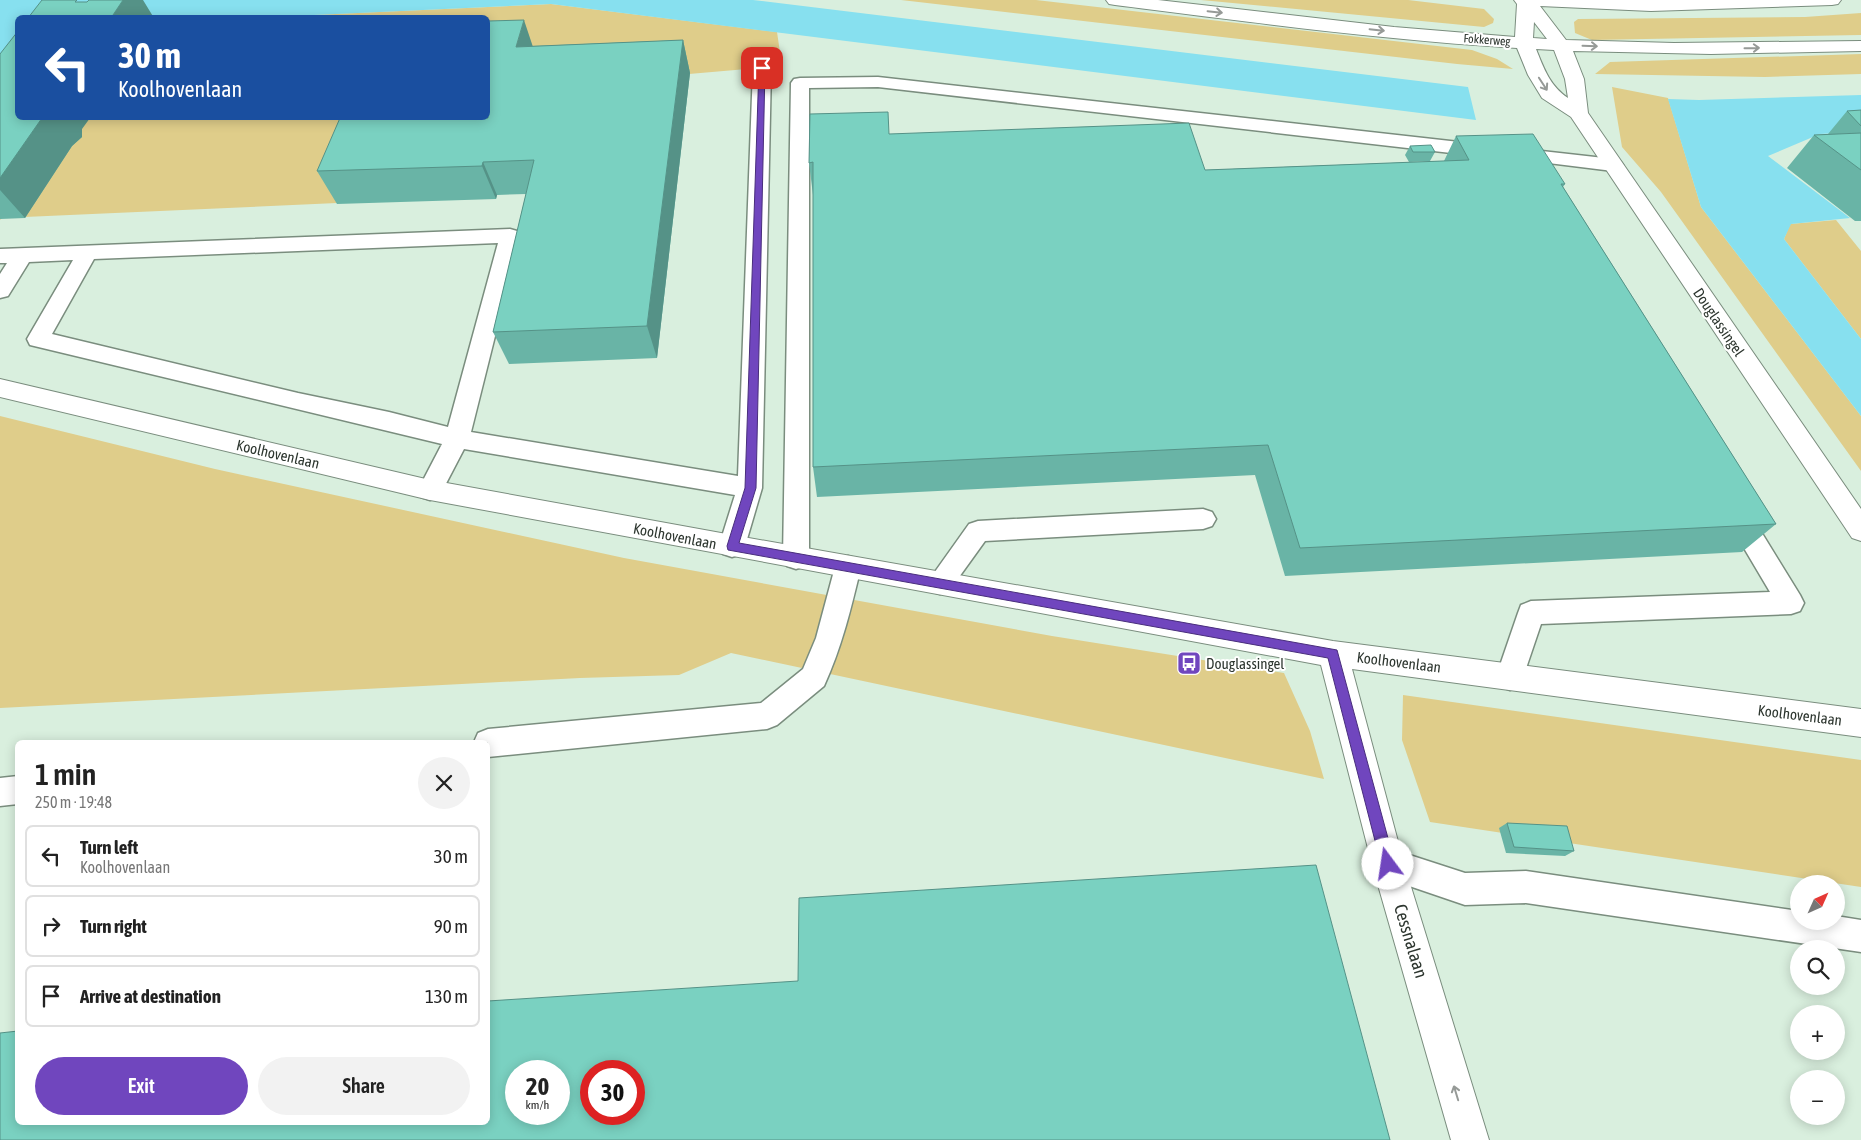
<!DOCTYPE html>
<meta charset="utf-8">
<style>
body{margin:0;font-family:"Asap Condensed",sans-serif;background:#f2f2f2;color:#222;height:100vh;display:flex;flex-direction:column;font-size:19px;white-space:nowrap}
*{box-sizing:border-box;margin:0}
p{font-size:16px;color:#767676}
.icon{flex:none;width:28px;height:28px;fill:none;stroke:currentColor;stroke-width:2;stroke-linecap:round;stroke-linejoin:round}
.map{position:relative;flex:1;overflow:hidden}
.details{position:absolute;left:15px;top:740px;width:475px;height:385px;display:flex;flex-direction:column;background:#fff;border-radius:8px;box-shadow:0 2px 12px #0003}
.details>*{flex:none}
.guide{position:absolute;left:15px;top:15px;width:475px;height:105px;border-radius:8px;box-shadow:0 2px 12px #0003;background:#1a4fa0;color:#fff;overflow:hidden}
.needle{width:32px;rotate:45deg}
.tools{position:absolute;left:1790px;top:875px;display:grid;gap:10px}
.tools a{display:grid;place-items:center;width:55px;height:55px;border-radius:50%;background:#fff;box-shadow:0 2px 12px #0003;font-size:25px}
.speed{position:absolute;left:505px;top:1060px;display:flex;gap:10px;font-size:25px;font-weight:700;text-align:center}
.speed>*{display:grid;place-content:center;width:65px;height:65px;border-radius:50%;background:#fff;box-shadow:0 2px 12px #0003;line-height:1}
.speed small{font-size:12px;font-weight:400}
.speed .limit{border:8px solid #d22;background:#fff;color:#111}
.pin{position:absolute;display:grid;place-items:center;width:42px;height:42px;color:#fff;margin:-21px;border-radius:10px;box-shadow:0 2px 8px #0006}
.me{position:absolute;width:55px;margin:-28px;rotate:346deg;stroke-linejoin:round;filter:drop-shadow(0 0 4px #0008)}
.turn{display:flex;align-items:center;gap:18px;height:105px;padding:0 20px;font-size:22px}
.turn .icon{width:65px;height:65px;stroke-width:2.5}
.turn b{display:block;font-size:35px;line-height:42px}
.round{display:grid;place-items:center;flex:none;width:52px;height:52px;border-radius:26px;background:#f2f2f2}
.overview{display:flex;align-items:center;justify-content:space-between;height:85px;padding:0 20px}
h1{font-size:30px;font-weight:600;line-height:38px}
.action{display:flex;gap:10px;margin-top:auto;padding:10px 20px}
.action a{flex:1;height:58px;border-radius:30px;background:#7046be;color:#fff;font-size:20px;font-weight:600;line-height:58px;text-align:center}
.action a+a{background:#f2f2f2;color:#222}
ul{padding:0;list-style:none}
li{display:flex;align-items:center;gap:15px;height:62px;margin:0 10px 8px;padding:0 10px;border:2px solid #e0e0e0;border-radius:8px}
li div{flex:1}
li b{display:block;font-size:19px}
li em{font-style:normal}
.map>svg:first-child{display:block}
.green{fill:#dfcd8a}
.water{fill:#87e0ef}
.lines{fill:none;stroke-linecap:round;stroke-linejoin:round}
.service-casing{stroke:#7a8d7e;stroke-width:3}
.minor-casing{stroke:#7a8d7e;stroke-width:2}
.service{fill:#fff;fill-rule:evenodd}
.minor{fill:#fff;fill-rule:evenodd}
.wall{fill:#69b4a6}
.shaded-wall{fill:#559287}
.building{fill:#7ad1c1;stroke:#559287;fill-rule:evenodd}
.oneway{stroke:#969a97}
.route{fill:#7046be;stroke:#492e7c}
.labels{text-anchor:middle;dominant-baseline:central;stroke-width:4;stroke-linejoin:round;paint-order:stroke}
.far-street-label{font-size:12px;fill:#2d362f;stroke:#fff}
.street-label{font-size:15px;fill:#2d362f;stroke:#fff}
.poi-label{font-size:15px;fill:#2d362f;stroke:#fff;text-anchor:start}
.near-street-label{font-size:18px;fill:#2d362f;stroke:#fff}
</style>
<div class="map">
<svg width="1861" height="1140" viewBox="0 0 1861 1140">
<rect width="100%" height="100%" fill="#d9efde"/>
<path class="green" d="M 901,0 L 1036,0 L 1472,50 L 1497,59 L 1513,69 L 1457,64 Z
M 1201,0 L 1408,0 L 1484,9 L 1494,19 L 1493,23 L 1484,27 Z
M 551,4 L 777,32 L 782,66 L 689,74 L 488,55 L 488,18 L 312,18 L 314,15 Z
M 1861,13 L 1861,35 L 1592,40 L 1575,33 L 1574,22 L 1578,19 L 1805,17 Z
M 1861,54 L 1861,74 L 1765,77 L 1595,74 L 1610,62 Z
M 1612,87 L 1668,98 L 1701,207 L 1861,416 L 1861,471 L 1661,192 L 1622,147 Z
M 18,118 L 371,118 L 337,203 L 2,218 L 0,220 L 0,131 Z
M 1836,220 L 1861,251 L 1861,339 L 1784,239 L 1790,224 Z
M 0,416 L 215,469 L 624,558 L 1052,636 L 1284,673 L 1310,731 L 1324,779 L 731,653 L 679,675 L 580,678 L 0,708 Z
M 1403,695 L 1861,760 L 1861,887 L 1430,822 L 1402,740 Z"/>
<path class="water" d="M 0,0 L 753,0 L 1468,87 L 1476,120 L 551,4 L 314,15 L 312,18 L 18,18 L 17,55 L 0,56 Z
M 1861,95 L 1861,132 L 1820,134 L 1768,156 L 1850,218 L 1791,224 L 1784,239 L 1861,339 L 1861,416 L 1701,207 L 1668,99 L 1699,100 Z"/>
<g class="lines">
<g class="service-casing">
<path id="service" d="M 762,63 L 768,64 L 771,68 L 762,488 L 745,546 L 741,554 L 732,557 L 723,554 L 719,546 L 735,495 L 464,449 L 439,497 L 430,500 L 421,497 L 418,490 L 442,444 L 30,345 L 27,339 L 73,260 L 29,262 L 8,296 L 0,298 L 0,274 L 7,263 L 0,263 L 0,249 L 510,229 L 517,231 L 520,236 L 471,432 L 738,476 L 753,68 L 756,64 ZM 498,243 L 448,427 L 389,412 L 298,393 L 52,334 L 94,259 Z
M 878,77 L 1486,145 L 1493,147 L 1496,151 L 1493,155 L 1486,157 L 878,87 L 809,88 L 809,558 L 805,566 L 796,569 L 787,566 L 783,558 L 791,83 L 794,79 L 800,78 Z
M 1516,148 L 1613,159 L 1620,161 L 1623,165 L 1620,169 L 1613,171 L 1509,158 L 1506,154 L 1509,150 Z
M 1735,501 L 1744,504 L 1800,595 L 1804,603 L 1800,611 L 1791,614 L 1541,624 L 1520,686 L 1510,690 L 1500,686 L 1496,677 L 1518,613 L 1521,605 L 1531,601 L 1770,592 L 1722,511 L 1726,504 Z
M 1203,509 L 1212,512 L 1216,519 L 1212,526 L 1203,529 L 985,541 L 949,591 L 940,594 L 931,591 L 927,583 L 969,524 L 978,521 Z
M 848,556 L 857,559 L 861,567 C 851,608 842,647 824,686 L 777,725 L 767,729 L 488,757 L 488,742 L 474,742 L 478,733 L 488,729 L 761,703 L 803,669 L 816,638 L 835,567 L 839,559 Z
M 18,776 L 18,804 L 0,806 L 0,778 Z
M 1388,848 L 1465,873 L 1526,871 L 1799,911 L 1799,921 L 1836,921 L 1836,916 L 1861,920 L 1861,952 L 1526,903 L 1465,905 L 1377,875 L 1372,864 L 1377,853 Z"/>
</g>
<g class="minor-casing">
<path id="minor" d="M 1106,0 L 1158,0 L 1394,27 L 1515,37 L 1517,4 L 1514,0 L 1841,0 L 1838,4 L 1832,5 L 1651,11 L 1540,6 L 1566,40 L 1674,43 L 1861,41 L 1861,51 L 1711,54 L 1573,51 L 1584,79 L 1588,113 L 1861,509 L 1861,541 L 1852,538 L 1571,117 L 1542,98 L 1528,75 L 1517,48 C 1382,40 1249,22 1115,5 L 1109,4 ZM 1534,22 L 1547,39 L 1533,38 ZM 1536,49 L 1554,50 L 1565,79 L 1568,98 C 1550,86 1544,69 1536,49 Z
M 0,379 L 430,480 L 732,535 L 1333,641 L 1861,709 L 1861,737 L 1352,669 L 1404,864 L 1489,1140 L 1451,1140 L 1372,864 L 1321,665 L 430,500 L 0,397 Z"/>
</g>
<use href="#service" class="service"/>
<use href="#minor" class="minor"/>
</g>
<path class="wall" d="M 683,40 L 690,73 L 657,358 L 509,364 L 493,332 L 526,194 L 497,195 L 496,199 L 337,204 L 317,171 L 533,46 Z
M 0,54 L 82,129 L 82,137 L 72,146 L 25,218 L 0,219 Z
M 1861,110 L 1861,221 L 1855,221 L 1787,168 L 1814,135 L 1828,134 L 1847,111 Z
M 889,134 L 1205,170 L 1444,161 L 1456,136 L 1565,184 L 1563,187 L 1776,524 L 1742,552 L 1285,576 L 1255,475 L 817,497 L 813,467 L 813,195 L 809,163 Z
M 1410,146 L 1435,152 L 1430,161 L 1409,162 L 1405,155 Z
M 1507,823 L 1574,851 L 1565,856 L 1506,853 L 1499,828 Z"/>
<path class="shaded-wall" d="M 123,0 L 143,0 L 154,18 L 111,18 Z
M 524,20 L 535,53 L 516,47 Z
M 683,40 L 690,73 L 657,358 L 647,326 Z
M 42,118 L 90,118 L 82,129 L 82,137 L 72,146 L 25,218 L 0,190 L 0,178 Z
M 483,162 L 497,195 L 496,199 L 482,166 Z"/>
<path class="building" d="M 42,0 L 77,0 L 75,2 L 87,2 L 89,0 L 123,0 L 111,18 L 28,18 Z
M 524,20 L 516,47 L 683,40 L 647,326 L 493,332 L 534,160 L 483,162 L 482,166 L 317,171 L 340,118 L 488,118 L 488,21 Z
M 18,31 L 18,118 L 42,118 L 0,178 L 0,54 Z
M 1861,110 L 1861,126 L 1847,111 Z
M 888,112 L 889,134 L 1189,123 L 1205,170 L 1469,160 L 1456,136 L 1533,134 L 1565,184 L 1561,184 L 1776,524 L 1300,548 L 1268,445 L 813,467 L 813,162 L 809,163 L 810,114 Z
M 1861,133 L 1861,170 L 1814,135 Z
M 1431,145 L 1435,152 L 1413,152 L 1410,146 Z
M 1507,823 L 1567,826 L 1574,851 L 1514,847 Z
M 1316,865 L 1390,1140 L 0,1140 L 0,1033 L 18,1031 L 18,1122 L 488,1122 L 488,1001 L 798,981 L 799,898 ZM 516,1071 L 559,1071 L 559,1114 L 516,1114 ZM 591,1071 L 634,1071 L 634,1114 L 591,1114 Z"/>
<defs><path id="oneway-shaft" d="M-6 0H5M1.5-3L5.5 0L1.5 3" fill="none" stroke-width="1.6" stroke-linecap="round" stroke-linejoin="round" transform="scale(1.25)"/></defs>
<g class="oneway">
<use href="#oneway-shaft" transform="translate(1215 12) rotate(6)"/>
<use href="#oneway-shaft" transform="translate(1377 30) rotate(6)"/>
<use href="#oneway-shaft" transform="translate(1590 46) rotate(2)"/>
<use href="#oneway-shaft" transform="translate(1752 48) rotate(-1)"/>
<use href="#oneway-shaft" transform="translate(1543 84) rotate(57)"/>
<use href="#oneway-shaft" transform="translate(1456 1093) rotate(-107)"/>
</g>
<path class="route" d="M 759,66 L 765,68 L 756,488 L 739,543 L 1337,650 L 1395,864 L 1393,868 L 1388,870 L 1383,868 L 1381,864 L 1328,658 L 728,550 L 727,546 L 745,488 Z"/>
<defs>
<g id="bus-square" transform="scale(1.25)"><rect x="-9" y="-9" width="18" height="18" rx="4" fill="#7046be" stroke="#fff"/><path d="M-5-6H5V4H4V6H2V4H-2V6H-4V4H-5ZM-3.5-4V0h7V-4ZM-3.5 1.2v1.5H-2V1.2ZM2 1.2v1.5H3.5V1.2Z" fill="#fff"/></g>
</defs>
<g fill-rule="evenodd">
<use href="#bus-square" x="1189" y="663"/>
</g>
<g class="labels">
<g class="far-street-label">
<text transform="translate(1487 40) rotate(4)">Fokkerweg</text>
</g>
<g class="street-label">
<text transform="translate(1719 322) rotate(56)">Douglassingel</text>
<text transform="translate(278 454) rotate(13)">Koolhovenlaan</text>
<text transform="translate(675 536) rotate(11)">Koolhovenlaan</text>
<text transform="translate(1399 662) rotate(7)">Koolhovenlaan</text>
<text transform="translate(1800 715) rotate(7)">Koolhovenlaan</text>
</g>
<g class="poi-label">
<text x="1206" y="663">Douglassingel</text>
</g>
<g class="near-street-label">
<text transform="translate(1411 941) rotate(73)">Cessnalaan</text>
</g>
</g>
</svg>
<div class="tools">
<a><svg class="needle" viewBox="-14 -14 28 28"><path d="M0-13l5 13h-10z" fill="#e53935"/><path d="M0 13l5-13h-10z" fill="#767676"/></svg></a>
<a><svg class="icon" aria-label="search" viewBox="0 0 24 24"><circle cx="10" cy="10" r="6"/><path d="M15 15l6 6"/></svg></a>
<a>+</a>
<a>−</a>
</div>
<div class="speed"><div>20<small>km/h</small></div><div class="limit">30</div></div>
<div class="pin" style="left:762px;top:68px;background:#d93025"><svg class="icon" aria-label="arrive" viewBox="0 0 24 24"><path d="M6 21V4h12l-3 4 3 4H6"/></svg></div>
<svg class="me" style="left:1388px;top:864px" viewBox="-20 -20 40 40"><circle r="19" fill="#fff"/><path d="M0-13L10 11 0 6-10 11z" fill="#7046be"/></svg>
<div class="guide">
<div class="turn"><svg class="icon" aria-label="left" viewBox="0 0 24 24"><path d="M17 20v-9H6M10 6l-5 5 5 5"/></svg><div><b>30 m</b>Koolhovenlaan</div></div>
</div>
<section class="details">
<div class="overview"><div><h1>1 min</h1><p>250 m · 19:48</p></div><a class="round"><svg class="icon" aria-label="close" viewBox="0 0 24 24"><path d="M6 6l12 12M18 6L6 18"/></svg></a></div>
<ul>
<li><svg class="icon" aria-label="left" viewBox="0 0 24 24"><path d="M17 20v-9H6M10 6l-5 5 5 5"/></svg><div><b>Turn left</b><p>Koolhovenlaan</p></div><em>30 m</em></li>
<li><svg class="icon" aria-label="right" viewBox="0 0 24 24"><path d="M7 20v-9h11M14 6l5 5-5 5"/></svg><div><b>Turn right</b></div><em>90 m</em></li>
<li><svg class="icon" aria-label="arrive" viewBox="0 0 24 24"><path d="M6 21V4h12l-3 4 3 4H6"/></svg><div><b>Arrive at destination</b></div><em>130 m</em></li>
</ul>
<div class="action"><a>Exit</a><a>Share</a></div>
</section>
</div>
